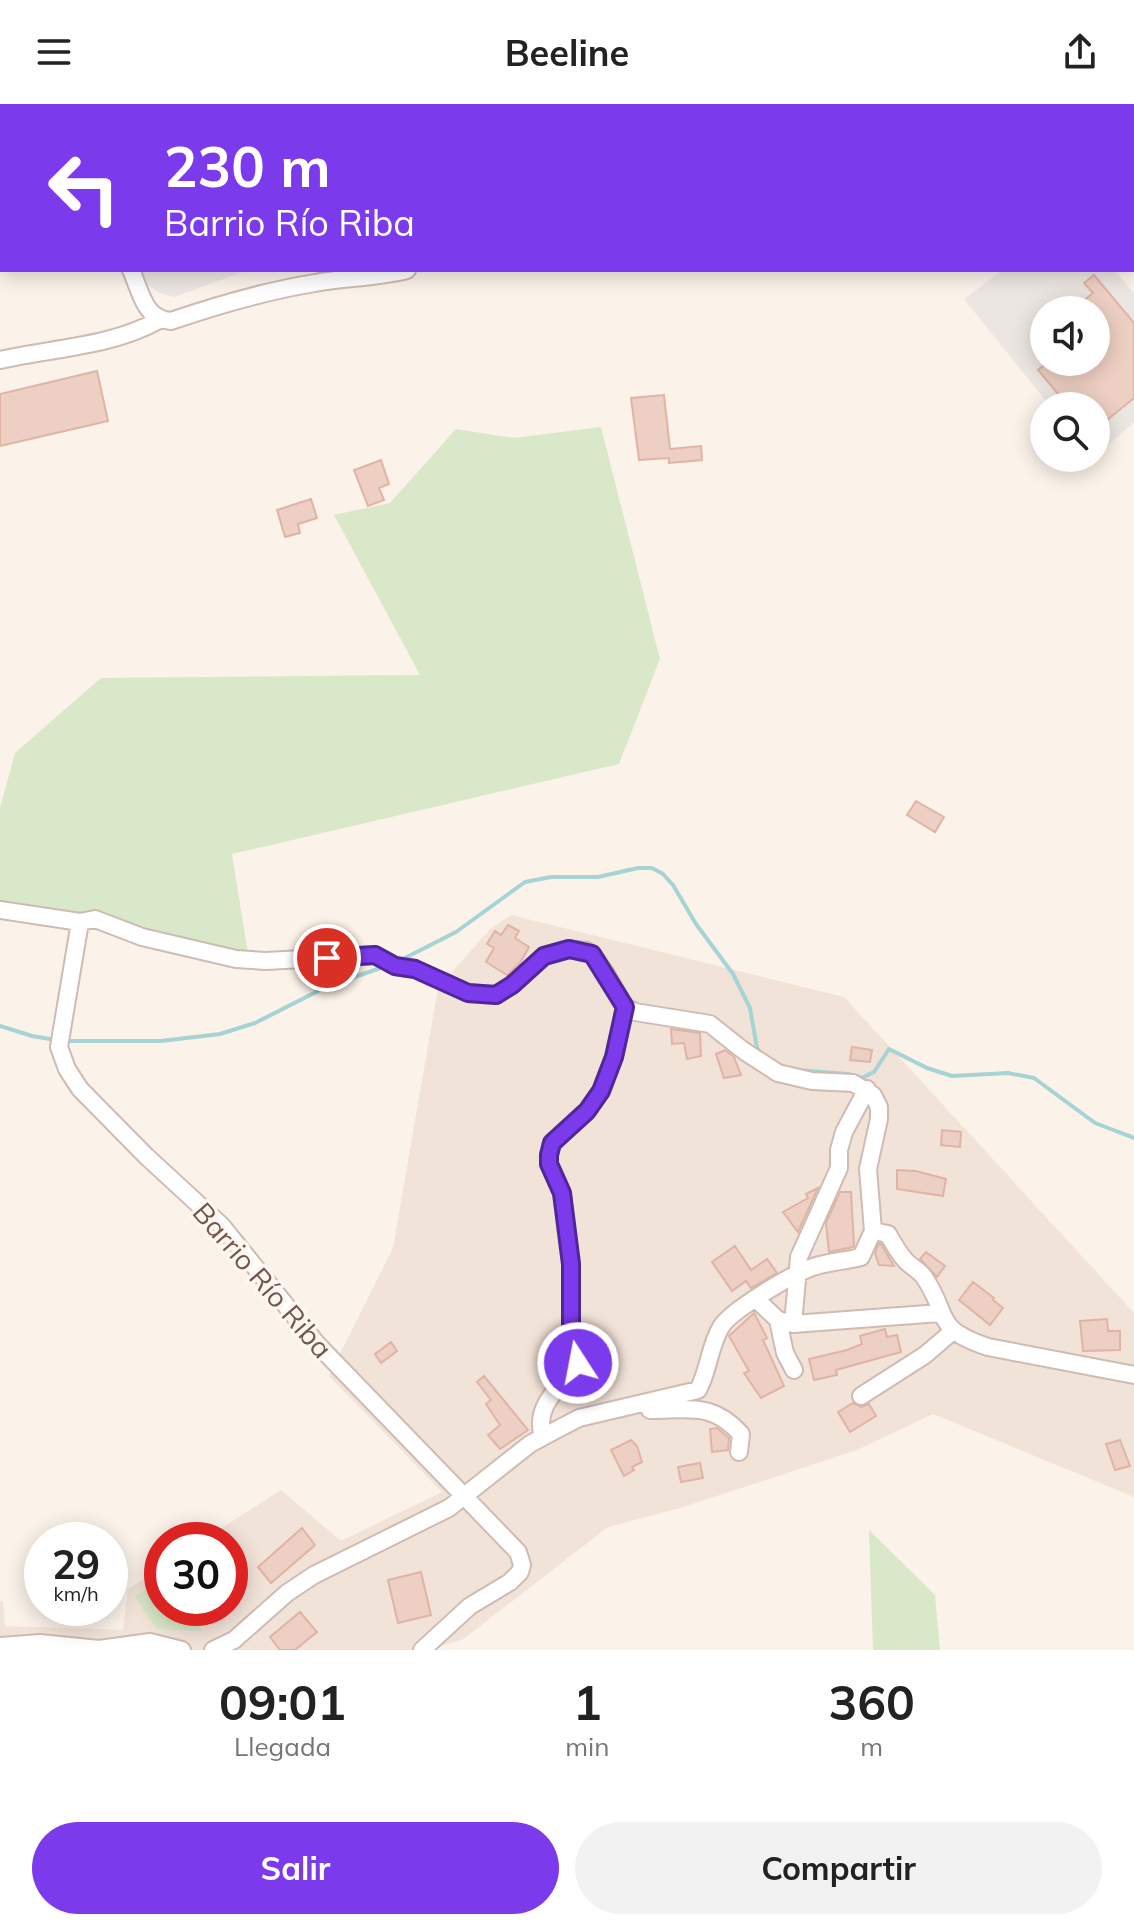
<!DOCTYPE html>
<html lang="es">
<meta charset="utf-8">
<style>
body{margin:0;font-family:Mulish,sans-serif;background:#f2f2f2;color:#222;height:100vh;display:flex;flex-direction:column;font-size:30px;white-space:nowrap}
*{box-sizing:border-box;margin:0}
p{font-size:26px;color:#767676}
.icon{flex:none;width:44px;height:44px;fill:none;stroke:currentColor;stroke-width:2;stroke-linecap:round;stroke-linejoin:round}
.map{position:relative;height:1546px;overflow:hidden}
.drawer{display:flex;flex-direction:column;background:#fff;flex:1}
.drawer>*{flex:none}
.top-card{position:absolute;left:0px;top:0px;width:1134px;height:168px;box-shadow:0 4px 20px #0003;background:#7c3aed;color:#fff;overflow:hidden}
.controls{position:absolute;left:1030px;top:192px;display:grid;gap:16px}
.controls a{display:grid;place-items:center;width:80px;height:80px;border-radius:50%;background:#fff;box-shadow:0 4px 20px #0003;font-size:40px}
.speed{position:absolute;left:24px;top:1418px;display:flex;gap:16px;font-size:40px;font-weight:700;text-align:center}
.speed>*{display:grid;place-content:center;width:104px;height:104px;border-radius:50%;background:#fff;box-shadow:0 4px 20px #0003;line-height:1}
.speed small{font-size:20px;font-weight:400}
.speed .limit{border:12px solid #d22;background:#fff;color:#111}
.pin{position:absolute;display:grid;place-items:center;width:68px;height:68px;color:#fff;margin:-34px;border:4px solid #fff;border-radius:50%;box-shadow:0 2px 8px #0007}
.me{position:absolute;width:88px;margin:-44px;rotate:349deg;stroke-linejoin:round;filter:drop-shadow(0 0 6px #0008)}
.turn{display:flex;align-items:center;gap:28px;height:168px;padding:0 32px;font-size:36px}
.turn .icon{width:104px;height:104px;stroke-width:2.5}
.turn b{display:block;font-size:56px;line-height:68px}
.eta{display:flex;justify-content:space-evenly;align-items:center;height:136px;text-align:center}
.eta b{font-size:48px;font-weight:700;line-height:56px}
.primary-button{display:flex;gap:16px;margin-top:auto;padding:16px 32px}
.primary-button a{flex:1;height:92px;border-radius:48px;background:#7c3aed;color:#fff;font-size:32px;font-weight:700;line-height:92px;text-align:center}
.primary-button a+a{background:#f2f2f2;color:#222}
header{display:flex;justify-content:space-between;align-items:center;height:104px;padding:0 32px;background:#fff;font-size:36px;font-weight:700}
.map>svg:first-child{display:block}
.residential{fill:#f2e3d8}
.industrial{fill:#ece6e2;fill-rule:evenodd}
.green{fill:#d9e8c8}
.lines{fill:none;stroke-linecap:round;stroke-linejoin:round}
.stream{stroke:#a6d3d4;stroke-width:4}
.building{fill:#eecfc3;stroke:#dfb4a5;stroke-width:2}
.minor-casing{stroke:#cebbb3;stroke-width:20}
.minor{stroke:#fff;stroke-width:16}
.route-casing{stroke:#51269a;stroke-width:20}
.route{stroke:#7c3aed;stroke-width:14}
.labels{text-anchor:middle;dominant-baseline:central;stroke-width:7;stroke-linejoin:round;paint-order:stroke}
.street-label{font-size:28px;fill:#73574f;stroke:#fef6f0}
</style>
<header><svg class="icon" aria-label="menu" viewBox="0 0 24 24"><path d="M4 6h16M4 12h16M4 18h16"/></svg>Beeline<svg class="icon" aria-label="share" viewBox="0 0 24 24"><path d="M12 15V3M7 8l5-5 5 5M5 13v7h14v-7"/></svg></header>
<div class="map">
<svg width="1134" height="1546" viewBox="0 0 1134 1546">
<rect width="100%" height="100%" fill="#fbf2e9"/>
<path class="residential" d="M 511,811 L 844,893 L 1134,1209 L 1134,1393 L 933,1310 L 857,1346 L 680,1404 L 608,1423 L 462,1536 L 424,1546 L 0,1546 L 0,1497 L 3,1497 L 5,1522 L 123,1526 L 128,1485 L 162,1463 L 162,1504 L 230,1504 L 230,1436 L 203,1436 L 281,1386 L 341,1437 L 442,1388 L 329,1272 L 393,1144 L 438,884 L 490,825 Z"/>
<path class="industrial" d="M 76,0 L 720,0 L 715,2 Z
M 141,166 L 248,166 L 174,193 L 160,189 L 146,180 Z
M 1003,166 L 1114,166 L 1134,189 L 1134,318 L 1096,352 L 1096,302 L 1050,302 L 964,195 ZM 1044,206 L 1096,206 L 1096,258 L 1044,258 Z"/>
<path class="green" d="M 601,323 L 660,555 L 619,660 L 232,750 L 249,856 L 0,803 L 0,704 L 15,649 L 101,574 L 420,571 L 334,411 L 390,399 L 456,325 L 514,334 Z
M 869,1426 L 935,1491 L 940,1546 L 873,1546 Z
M 162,1477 L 162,1504 L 196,1504 L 201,1527 L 156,1525 L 134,1492 Z"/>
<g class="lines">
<path class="stream" d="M 401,856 L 456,828 L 525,778 L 551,773 L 598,773 L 638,764 L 652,764 L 663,770 L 673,781 L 696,820 L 733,870 L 750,904 L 757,944 L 763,952
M 0,922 L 32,932 L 56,936
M 65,937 L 161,937 L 220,930 L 255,919 L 326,883 L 386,862
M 796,966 L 848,970 L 862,974 L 874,968 L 889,945 L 927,964 L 952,972 L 1008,969 L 1034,974 L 1095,1019 L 1134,1034"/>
</g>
<path class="building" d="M 1094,171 L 1134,219 L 1134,294 L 1096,325 L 1096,302 L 1068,302 L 1038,266 L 1048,258 L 1096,258 L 1096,206 L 1072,206 L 1093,189 L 1084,179 Z
M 97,267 L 108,317 L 0,342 L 0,290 Z
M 664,291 L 670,345 L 701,342 L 702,356 L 669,359 L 669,354 L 639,356 L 631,294 Z
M 381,356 L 389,380 L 379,384 L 384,396 L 368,402 L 354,366 Z
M 311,395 L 317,414 L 298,420 L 300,429 L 285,433 L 277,406 Z
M 916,697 L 944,713 L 935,728 L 907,711 Z
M 508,821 L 519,827 L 515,834 L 529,843 L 520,859 L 507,871 L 486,858 L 494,844 L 487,840 L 495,827 L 501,831 Z
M 671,925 L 700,929 L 701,952 L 687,955 L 684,939 L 672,940 Z
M 852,943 L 872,946 L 870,958 L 850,956 Z
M 725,946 L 734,953 L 741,971 L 724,974 L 716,950 Z
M 942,1026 L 961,1028 L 960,1043 L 941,1041 Z
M 897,1066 L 916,1067 L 946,1075 L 943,1092 L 897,1085 Z
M 818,1084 L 798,1128 L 783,1108 L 808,1094 L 806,1090 Z
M 840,1088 L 851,1088 L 854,1141 L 853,1143 L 829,1148 L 826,1119 Z
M 879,1139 L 881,1140 L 894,1162 L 879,1161 L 875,1149 Z
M 735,1142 L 751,1166 L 767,1155 L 777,1169 L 751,1184 L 746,1177 L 732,1187 L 712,1158 Z
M 926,1148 L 945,1162 L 937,1173 L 920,1155 Z
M 973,1178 L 994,1194 L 993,1196 L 1003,1204 L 990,1221 L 959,1196 Z
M 754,1209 L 767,1234 L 763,1236 L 784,1282 L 761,1294 L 744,1269 L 749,1267 L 729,1232 Z
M 1107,1215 L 1108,1227 L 1120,1227 L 1120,1246 L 1083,1247 L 1080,1217 Z
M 885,1225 L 887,1233 L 897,1231 L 901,1248 L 836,1266 L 837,1271 L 814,1276 L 809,1255 L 847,1246 L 862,1240 L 860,1232 Z
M 391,1238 L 397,1247 L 381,1259 L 375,1250 Z
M 484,1272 L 528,1326 L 500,1345 L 488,1331 L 500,1321 L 486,1300 L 491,1296 L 477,1278 Z
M 853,1299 L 861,1303 L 869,1300 L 876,1312 L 850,1328 L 838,1308 Z
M 717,1324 L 729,1334 L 728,1346 L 712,1348 L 710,1325 Z
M 631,1336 L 637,1342 L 642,1358 L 632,1363 L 634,1366 L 624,1372 L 611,1346 Z
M 1120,1336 L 1130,1362 L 1115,1366 L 1106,1340 Z
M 700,1359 L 703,1374 L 681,1378 L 678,1363 Z
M 302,1424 L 315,1441 L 271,1479 L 258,1463 Z
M 421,1468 L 431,1511 L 398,1519 L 388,1476 Z
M 300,1508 L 317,1528 L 295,1546 L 280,1546 L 270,1533 Z"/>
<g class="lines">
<g class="minor-casing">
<path id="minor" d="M 333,0 L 334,2
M 1090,0 L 1098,2
M 637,2 L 642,0
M 836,2 L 840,0
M 1132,13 L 1134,14
M 0,24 L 2,23
M 131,166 C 141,188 144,215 171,217 C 218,201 265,187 315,179 C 346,173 376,174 407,166
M 0,256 C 52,244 111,243 159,216
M 0,806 L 80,818 L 95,815 L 142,833 L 236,855 L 266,857 L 375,851 L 395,862 L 415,865 L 468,889 L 496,891 L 512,881 L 544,852 L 569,845 L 587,847 L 592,850 L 606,870 L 625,903 L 635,908 L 710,920 L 744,947 L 778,969 L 812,977 L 853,979 L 873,991 L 879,1003 L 879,1015 L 868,1065 L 873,1127 L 861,1153 C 845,1157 828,1158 813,1163 C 794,1169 730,1207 721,1223 C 709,1243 709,1266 698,1286 L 579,1314 L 556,1326 L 530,1340 L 449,1404 L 314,1471 L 287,1489 L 234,1536 L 213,1546
M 80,818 L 59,943 L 67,965 L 80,985 L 146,1052 L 222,1122 L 317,1240 L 518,1448 L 522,1461 L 520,1468 L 510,1478 L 470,1502 L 422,1546
M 873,1127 L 888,1130 C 893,1139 898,1148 905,1156 C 911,1163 919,1166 924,1173 C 951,1213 932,1224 988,1243 L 1134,1271
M 756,1195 L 778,1216 L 793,1220 L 940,1209
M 778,1216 L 785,1249 L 794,1266
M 793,1220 L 799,1153 L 839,1064 L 839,1046 L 844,1028 L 867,985
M 861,1292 L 925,1251 L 953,1227
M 650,1306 C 690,1306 712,1298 741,1330 L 739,1348
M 543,1333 C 533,1301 561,1283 578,1259 L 571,1220 L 571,1160 L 562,1089 L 549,1060 L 549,1051 L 552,1039 L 587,1007 L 601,987 L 614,953 L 625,903
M 0,1542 L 40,1539 L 99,1545 L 150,1538 L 182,1546"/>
</g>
<use href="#minor" class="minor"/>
</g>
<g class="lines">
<g class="route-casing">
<path id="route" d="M 327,854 L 375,851 L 395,862 L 415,865 L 468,889 L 496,891 L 512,881 L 544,852 L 569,845 L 592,850 L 625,903 L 614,953 L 601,987 L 587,1007 L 552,1039 L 549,1051 L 549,1060 L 562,1089 L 571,1160 L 571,1220 L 578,1259"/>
</g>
<use href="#route" class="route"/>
</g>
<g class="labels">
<g class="street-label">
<text transform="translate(263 1176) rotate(49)">Barrio Río Riba</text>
</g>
</g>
</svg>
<div class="controls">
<a><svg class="icon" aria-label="sound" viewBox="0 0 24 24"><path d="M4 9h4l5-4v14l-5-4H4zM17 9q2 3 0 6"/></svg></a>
<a><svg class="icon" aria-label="search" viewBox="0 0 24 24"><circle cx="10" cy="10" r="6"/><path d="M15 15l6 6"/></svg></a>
</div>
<div class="speed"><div>29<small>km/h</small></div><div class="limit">30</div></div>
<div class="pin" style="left:327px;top:854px;background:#d93025"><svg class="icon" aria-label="arrive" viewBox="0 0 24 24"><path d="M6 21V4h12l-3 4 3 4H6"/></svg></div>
<svg class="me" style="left:578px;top:1259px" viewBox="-20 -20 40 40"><circle r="17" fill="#7c3aed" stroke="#fff" stroke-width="3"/><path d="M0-11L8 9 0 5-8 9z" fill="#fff"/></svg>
<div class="top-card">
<div class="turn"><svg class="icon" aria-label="left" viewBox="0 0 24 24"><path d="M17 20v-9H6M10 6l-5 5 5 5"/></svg><div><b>230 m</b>Barrio Río Riba</div></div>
</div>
</div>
<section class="drawer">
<div class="eta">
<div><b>09:01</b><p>Llegada</p></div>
<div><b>1</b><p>min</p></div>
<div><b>360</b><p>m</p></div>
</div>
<div class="primary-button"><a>Salir</a><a>Compartir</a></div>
</section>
